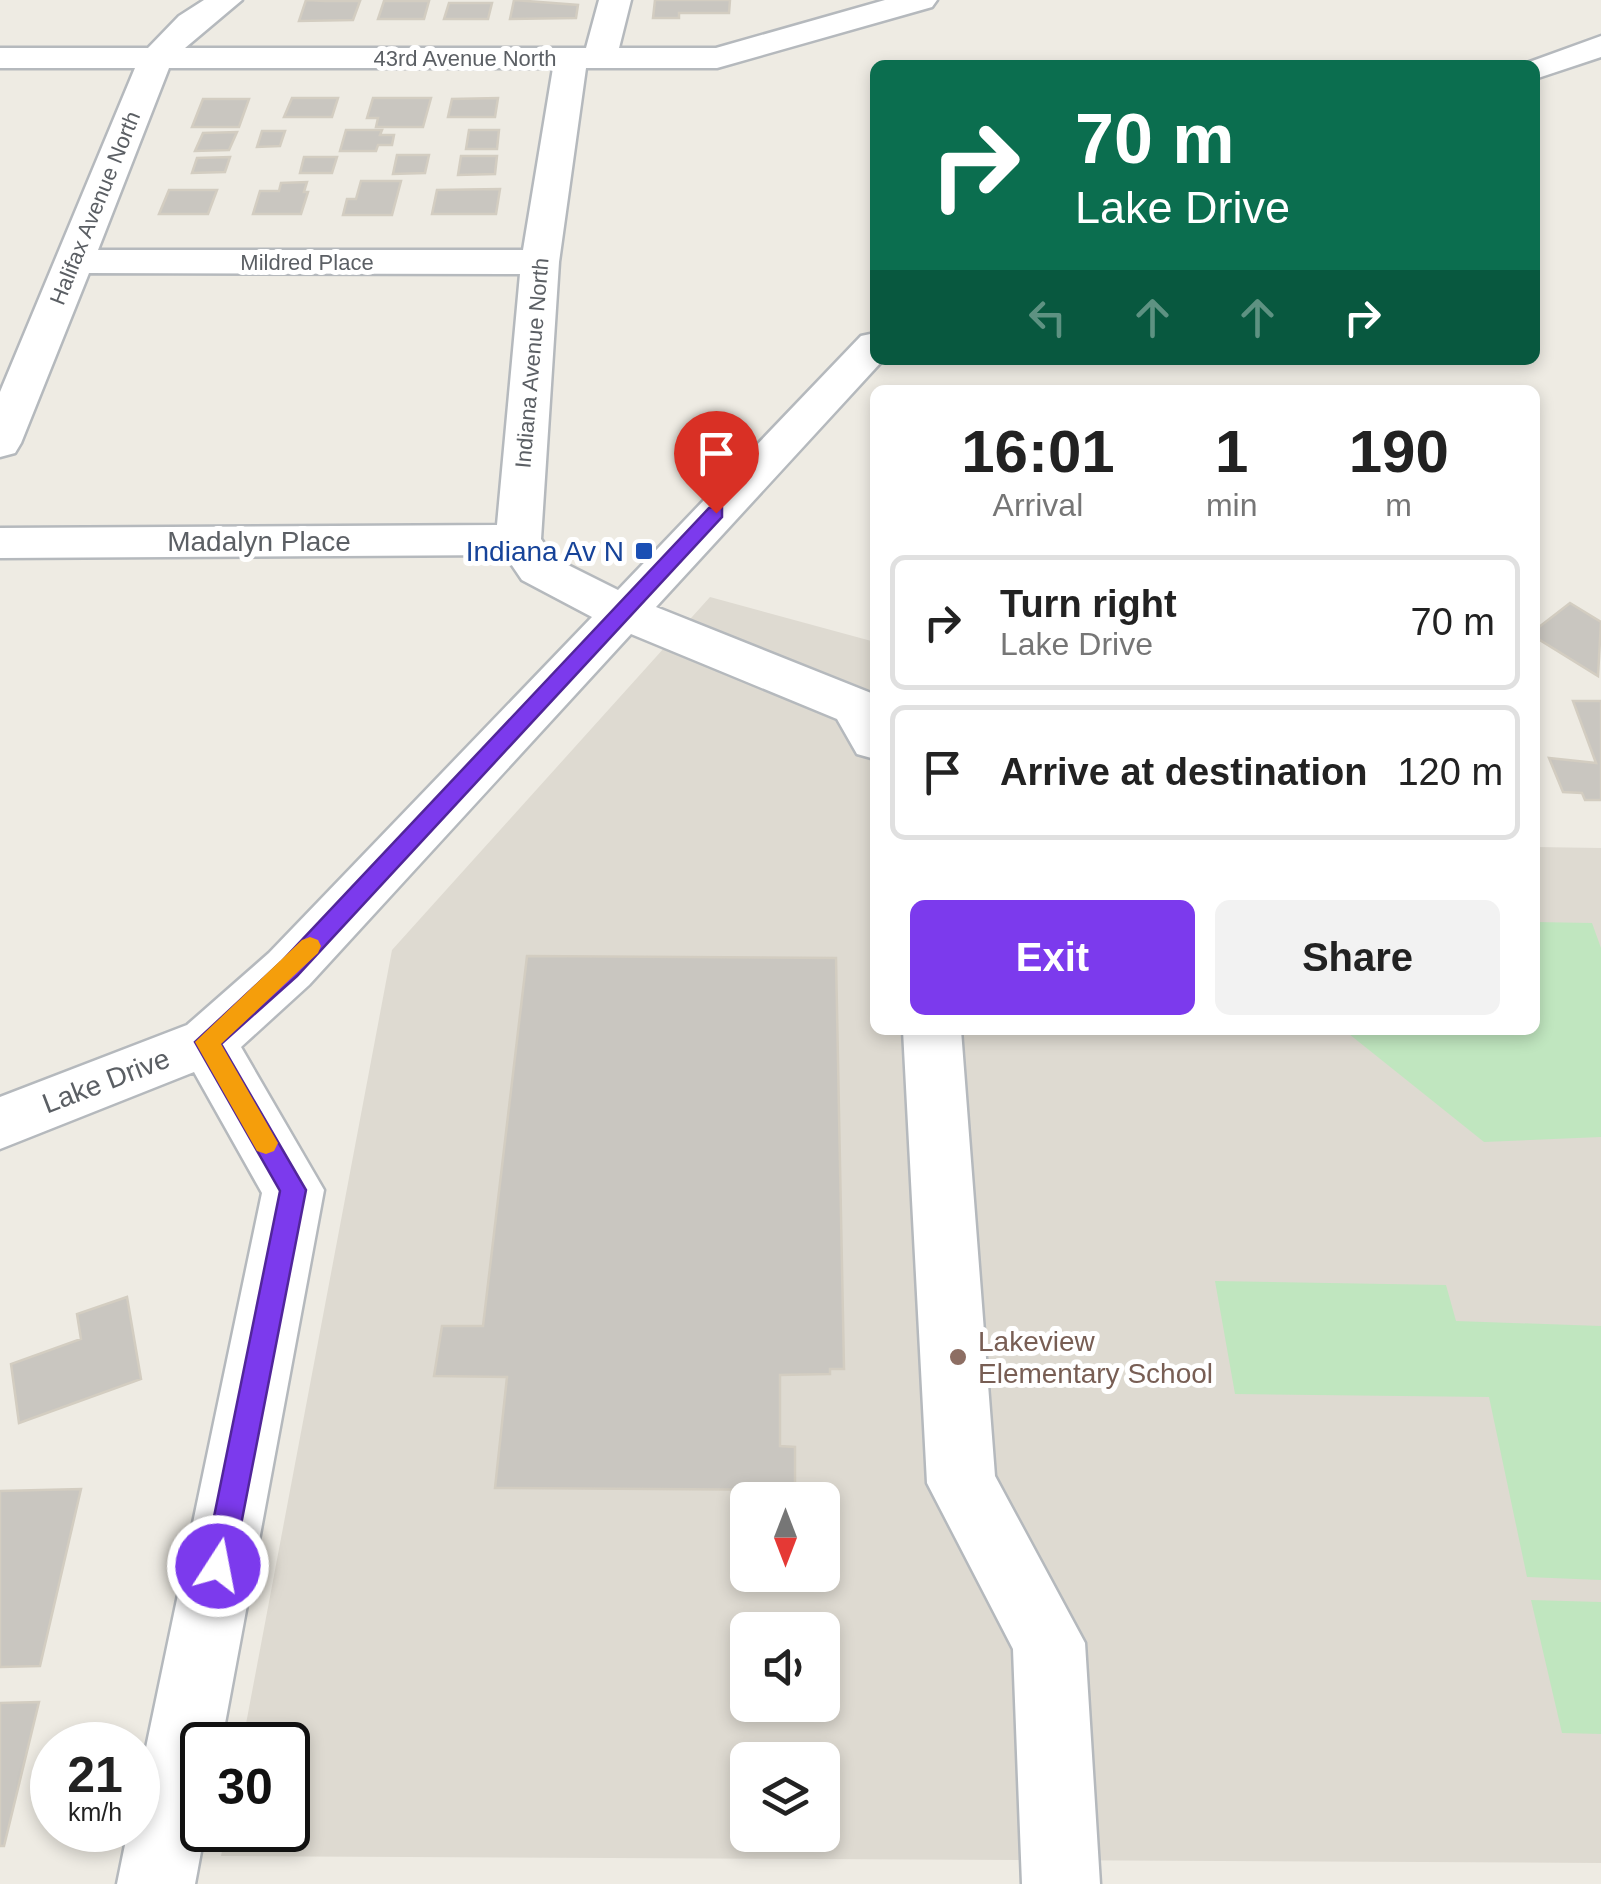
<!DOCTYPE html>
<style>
body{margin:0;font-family:Arial,sans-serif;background:#f2f2f2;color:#222;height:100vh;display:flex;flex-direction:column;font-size:38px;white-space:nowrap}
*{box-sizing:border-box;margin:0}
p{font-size:32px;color:#767676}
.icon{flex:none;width:55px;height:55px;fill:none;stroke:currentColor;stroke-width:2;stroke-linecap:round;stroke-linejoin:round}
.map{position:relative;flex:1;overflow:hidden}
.drawer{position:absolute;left:870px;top:385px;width:670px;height:650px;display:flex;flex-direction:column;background:#fff;border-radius:15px;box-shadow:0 5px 15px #0003}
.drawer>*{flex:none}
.hud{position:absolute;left:870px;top:60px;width:670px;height:305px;border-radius:15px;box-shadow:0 5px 15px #0003;background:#0b6e4f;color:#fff;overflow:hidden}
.needle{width:65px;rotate:180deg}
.tools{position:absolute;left:730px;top:1482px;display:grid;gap:20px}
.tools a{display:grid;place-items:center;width:110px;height:110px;border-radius:15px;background:#fff;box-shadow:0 5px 15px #0003;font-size:50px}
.speed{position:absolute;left:30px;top:1722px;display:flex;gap:20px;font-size:50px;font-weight:700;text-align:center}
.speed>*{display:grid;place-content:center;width:130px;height:130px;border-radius:50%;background:#fff;box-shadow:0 5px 15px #0003;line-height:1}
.speed small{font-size:25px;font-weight:400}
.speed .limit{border:5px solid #111;border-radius:15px;background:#fff;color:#111}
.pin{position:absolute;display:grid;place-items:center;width:85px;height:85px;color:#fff;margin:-102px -42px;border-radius:50% 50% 50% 0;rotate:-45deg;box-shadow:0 0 10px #0007}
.pin .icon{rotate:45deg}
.me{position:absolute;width:110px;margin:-55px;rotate:11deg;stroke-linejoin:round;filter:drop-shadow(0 0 8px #0008)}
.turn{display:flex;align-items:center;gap:35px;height:210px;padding:0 40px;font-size:45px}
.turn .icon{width:130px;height:130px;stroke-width:2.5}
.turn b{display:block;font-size:70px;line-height:85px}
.lanes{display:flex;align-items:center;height:95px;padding:0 40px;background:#0003;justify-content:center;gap:50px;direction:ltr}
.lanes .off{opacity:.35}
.eta{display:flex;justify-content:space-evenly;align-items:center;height:170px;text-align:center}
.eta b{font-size:60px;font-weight:800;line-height:70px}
.cta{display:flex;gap:20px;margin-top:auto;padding:20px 40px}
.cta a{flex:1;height:115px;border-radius:15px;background:#7c3aed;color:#fff;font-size:40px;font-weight:800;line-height:115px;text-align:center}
.cta a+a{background:#f2f2f2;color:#222}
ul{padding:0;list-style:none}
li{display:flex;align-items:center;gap:30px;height:135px;margin:0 20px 15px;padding:0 20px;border:5px solid #e0e0e0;border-radius:15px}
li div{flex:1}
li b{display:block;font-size:38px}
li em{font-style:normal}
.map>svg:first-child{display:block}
.education{fill:#dedad1;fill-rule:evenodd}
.green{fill:#c0e6bf}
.building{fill:#c9c6c0;stroke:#d3cdc1;stroke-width:2.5}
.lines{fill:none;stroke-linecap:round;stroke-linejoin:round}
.minor-casing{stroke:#b5b9bd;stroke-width:5}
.minor{fill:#fff;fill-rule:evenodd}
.route{fill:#7c3aed;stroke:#51269a;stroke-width:2.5}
.slow{fill:#f59e0b}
.transit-dot{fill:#1a4fb4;stroke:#fff;stroke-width:4}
.education-dot{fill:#8d6e63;stroke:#fff;stroke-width:4}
.labels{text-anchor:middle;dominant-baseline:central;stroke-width:10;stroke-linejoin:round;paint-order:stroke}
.far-street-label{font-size:22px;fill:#5b5f64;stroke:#fff}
.street-label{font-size:28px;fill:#5b5f64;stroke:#fff}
.transit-label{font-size:28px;fill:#164399;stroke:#fff;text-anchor:end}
.education-label{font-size:28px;fill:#785e54;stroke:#fff;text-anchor:start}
</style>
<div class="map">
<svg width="1601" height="1884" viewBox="0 0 1601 1884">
<rect width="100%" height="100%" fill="#eeebe3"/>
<path class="education" d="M 710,597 L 875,642 L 875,1030 L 1535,1030 L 1535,847 L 1601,848 L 1601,1863 L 221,1856 L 226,1830 L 288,1830 L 288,1745 L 242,1745 L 392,950 ZM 748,1500 L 822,1500 L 822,1575 L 748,1575 ZM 748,1630 L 822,1630 L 822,1705 L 748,1705 ZM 748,1760 L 822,1760 L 822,1835 L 748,1835 Z"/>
<path class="green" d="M 1535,922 L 1592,923 L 1601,948 L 1601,1137 L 1484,1142 L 1344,1030 L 1535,1030 Z
M 1215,1281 L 1446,1285 L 1456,1321 L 1601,1326 L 1601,1580 L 1527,1577 L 1489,1397 L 1235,1394 Z
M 1531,1600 L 1601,1602 L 1601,1734 L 1562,1733 Z"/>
<path class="building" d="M 306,0 L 325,1 L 360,1 L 353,20 L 299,21 Z
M 514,0 L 578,5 L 576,18 L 510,19 Z
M 655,0 L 730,0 L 729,13 L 679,13 L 679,18 L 653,18 Z
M 384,1 L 429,1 L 424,19 L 378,19 Z
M 449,3 L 492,3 L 488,19 L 444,19 Z
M 292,98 L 338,98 L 332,117 L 284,117 Z
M 373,98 L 431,98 L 423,127 L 376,127 L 378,118 L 367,118 Z
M 498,98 L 495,117 L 448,117 L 452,99 Z
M 203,99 L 249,99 L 239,127 L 192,127 Z
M 346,130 L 382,130 L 380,135 L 394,135 L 392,145 L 378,145 L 376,151 L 340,151 Z
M 469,130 L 499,130 L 497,149 L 466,149 Z
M 262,131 L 285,131 L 280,146 L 257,147 Z
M 237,132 L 229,150 L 195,151 L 203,133 Z
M 397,155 L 429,155 L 425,173 L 393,174 Z
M 461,156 L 497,156 L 495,174 L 458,175 Z
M 230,157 L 225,172 L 192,173 L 197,158 Z
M 304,157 L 337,157 L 332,173 L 300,173 Z
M 361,181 L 401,181 L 392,215 L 343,215 L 347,199 L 356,199 Z
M 307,182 L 304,192 L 308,192 L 301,214 L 253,214 L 260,191 L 279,191 L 281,183 Z
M 500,189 L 496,214 L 432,214 L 437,190 Z
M 169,190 L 217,190 L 208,214 L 159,214 Z
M 1570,603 L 1601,622 L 1598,676 L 1535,637 L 1535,630 Z
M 1573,701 L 1601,701 L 1601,800 L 1585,800 L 1582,793 L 1563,792 L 1549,758 L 1596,763 Z
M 527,956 L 836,958 L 844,1369 L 830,1369 L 830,1374 L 780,1375 L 780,1446 L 795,1447 L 795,1490 L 495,1488 L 507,1377 L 434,1376 L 442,1326 L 483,1326 Z
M 127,1297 L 141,1379 L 19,1423 L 11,1364 L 81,1339 L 77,1314 Z
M 81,1489 L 40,1666 L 0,1667 L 0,1491 Z
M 39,1702 L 4,1846 L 0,1846 L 0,1703 Z"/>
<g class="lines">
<g class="minor-casing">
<path id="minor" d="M 204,0 L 242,0 L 185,48 L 586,48 L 599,0 L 631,0 L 619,48 L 716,48 L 885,0 L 937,0 L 932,7 L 717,68 L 586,68 L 559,262 L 541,539 L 554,558 L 618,590 L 861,336 L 875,333 L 875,360 L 883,360 L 656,607 L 871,693 L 875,699 L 875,759 L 857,754 L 837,719 L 631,634 L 309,985 L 241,1047 L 324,1190 L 221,1745 L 202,1745 L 205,1830 L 195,1884 L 117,1884 L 128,1830 L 138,1830 L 138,1786 L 262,1193 L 194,1072 L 0,1149 L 0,1097 L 187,1025 L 269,953 L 592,617 L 522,580 L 505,555 L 0,558 L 0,528 L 497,525 L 520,274 L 89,273 L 21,443 L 15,453 L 0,457 L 0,392 L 135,68 L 0,68 L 0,48 L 148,48 L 179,16 ZM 169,68 L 553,68 L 523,250 L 98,250 Z
M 1601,36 L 1601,57 L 1535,79 L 1535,65 L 1521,65 Z
M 903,1030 L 961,1030 L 995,1476 L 1085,1643 L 1100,1884 L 1022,1884 L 1013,1649 L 927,1483 Z"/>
</g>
<use href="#minor" class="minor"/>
</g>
<path class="route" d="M 716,507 L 722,508 L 722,517 L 297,976 L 221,1044 L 306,1190 L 233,1566 L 229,1577 L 218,1581 L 208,1577 L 204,1566 L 280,1191 L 195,1042 L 281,962 L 709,508 Z"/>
<path class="slow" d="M 310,937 L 318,940 L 321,946 L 318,953 L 221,1044 L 278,1143 L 274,1151 L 266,1154 L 257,1151 L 195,1042 L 302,940 Z"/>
<rect class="transit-dot" x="634" y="541" width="20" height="20" rx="5"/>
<circle class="education-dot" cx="958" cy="1357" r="10"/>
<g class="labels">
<g class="far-street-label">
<text x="465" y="58">43rd Avenue North</text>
<text transform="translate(95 208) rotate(-68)">Halifax Avenue North</text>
<text x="307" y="262">Mildred Place</text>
<text transform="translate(532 363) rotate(-85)">Indiana Avenue North</text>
</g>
<g class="street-label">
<text x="259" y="541">Madalyn Place</text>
<text transform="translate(106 1081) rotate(-21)">Lake Drive</text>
</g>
<g class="transit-label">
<text x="624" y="551">Indiana Av N</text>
</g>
<g class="education-label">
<text x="978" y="1341">Lakeview<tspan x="978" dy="32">Elementary School</tspan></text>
</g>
</g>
</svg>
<div class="tools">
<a><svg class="needle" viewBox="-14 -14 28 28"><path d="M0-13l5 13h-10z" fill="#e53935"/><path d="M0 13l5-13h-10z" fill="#767676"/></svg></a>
<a><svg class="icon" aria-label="sound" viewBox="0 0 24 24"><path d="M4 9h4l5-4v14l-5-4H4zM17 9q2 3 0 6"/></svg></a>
<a><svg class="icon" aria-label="layers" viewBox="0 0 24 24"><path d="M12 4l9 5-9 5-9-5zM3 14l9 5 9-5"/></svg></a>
</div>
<div class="speed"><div>21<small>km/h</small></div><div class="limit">30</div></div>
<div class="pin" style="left:716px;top:513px;background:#d93025"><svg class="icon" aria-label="arrive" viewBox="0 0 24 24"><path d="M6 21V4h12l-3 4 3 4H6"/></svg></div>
<svg class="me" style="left:218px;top:1566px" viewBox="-20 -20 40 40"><circle r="17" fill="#7c3aed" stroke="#fff" stroke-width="3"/><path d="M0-11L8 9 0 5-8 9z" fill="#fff"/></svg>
<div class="hud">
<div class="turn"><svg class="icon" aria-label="right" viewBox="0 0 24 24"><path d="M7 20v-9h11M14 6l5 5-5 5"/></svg><div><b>70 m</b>Lake Drive</div></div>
<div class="lanes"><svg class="icon off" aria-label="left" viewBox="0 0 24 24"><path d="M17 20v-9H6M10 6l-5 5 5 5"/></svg><svg class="icon off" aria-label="ahead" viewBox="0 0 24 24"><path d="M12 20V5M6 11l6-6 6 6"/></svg><svg class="icon off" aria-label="ahead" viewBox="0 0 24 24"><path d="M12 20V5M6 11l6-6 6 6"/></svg><svg class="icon" aria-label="right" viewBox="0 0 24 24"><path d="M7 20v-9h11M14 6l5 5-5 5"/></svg></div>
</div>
<section class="drawer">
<div class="eta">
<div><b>16:01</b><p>Arrival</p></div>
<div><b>1</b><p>min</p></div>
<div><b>190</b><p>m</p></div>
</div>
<ul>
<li><svg class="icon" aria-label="right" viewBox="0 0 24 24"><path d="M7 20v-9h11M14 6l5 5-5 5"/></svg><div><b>Turn right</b><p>Lake Drive</p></div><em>70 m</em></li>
<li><svg class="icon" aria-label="arrive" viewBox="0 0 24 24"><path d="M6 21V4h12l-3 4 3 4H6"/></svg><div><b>Arrive at destination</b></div><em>120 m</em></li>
</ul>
<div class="cta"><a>Exit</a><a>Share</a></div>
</section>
</div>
